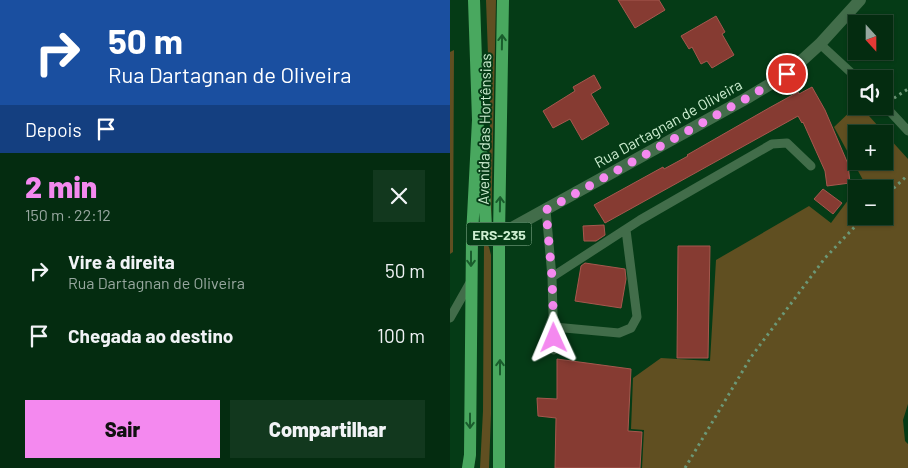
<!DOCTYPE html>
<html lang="pt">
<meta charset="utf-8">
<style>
body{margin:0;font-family:Barlow,sans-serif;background:#12381e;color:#f1f3f6;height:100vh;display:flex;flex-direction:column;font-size:19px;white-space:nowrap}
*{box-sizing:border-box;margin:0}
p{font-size:16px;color:#97a79f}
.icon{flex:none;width:28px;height:28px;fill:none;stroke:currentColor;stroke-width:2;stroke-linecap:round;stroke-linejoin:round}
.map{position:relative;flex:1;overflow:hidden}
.drawer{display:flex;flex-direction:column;background:#042c10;width:450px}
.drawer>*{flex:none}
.hud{background:#1a4fa0;color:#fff;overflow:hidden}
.needle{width:32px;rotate:159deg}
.fabs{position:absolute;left:398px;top:15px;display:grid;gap:10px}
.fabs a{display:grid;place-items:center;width:45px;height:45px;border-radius:0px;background:#042c10;box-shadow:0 1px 4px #0004,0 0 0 1px #254830;font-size:25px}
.pin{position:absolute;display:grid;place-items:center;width:42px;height:42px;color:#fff;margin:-21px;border:2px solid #fff;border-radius:50%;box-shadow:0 1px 5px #0007}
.me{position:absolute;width:55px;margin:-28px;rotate:359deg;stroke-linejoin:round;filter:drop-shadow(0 0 4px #0008)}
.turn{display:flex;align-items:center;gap:18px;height:105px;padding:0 25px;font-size:22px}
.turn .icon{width:65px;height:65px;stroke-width:2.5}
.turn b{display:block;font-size:35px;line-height:42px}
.then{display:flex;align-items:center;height:48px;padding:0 25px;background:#0003;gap:10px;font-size:19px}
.round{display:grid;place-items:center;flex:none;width:52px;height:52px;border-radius:0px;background:#12381e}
.summary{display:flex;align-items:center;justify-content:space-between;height:85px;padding:0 25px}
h1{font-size:30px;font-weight:800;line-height:38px;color:#f489ef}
.action{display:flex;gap:10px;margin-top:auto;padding:10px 25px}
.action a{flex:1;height:58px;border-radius:0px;background:#f489ef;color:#111;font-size:20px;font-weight:800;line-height:58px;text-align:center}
.action a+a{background:#12381e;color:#f1f3f6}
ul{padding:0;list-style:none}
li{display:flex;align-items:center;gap:15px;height:65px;padding:0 25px}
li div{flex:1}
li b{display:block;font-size:19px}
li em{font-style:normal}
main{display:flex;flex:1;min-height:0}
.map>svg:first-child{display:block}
.green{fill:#604f21;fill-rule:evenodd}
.building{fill:#863b32;stroke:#a6584e}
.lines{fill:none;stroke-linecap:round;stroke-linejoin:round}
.path{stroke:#6c9877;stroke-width:3;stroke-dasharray:2.5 4;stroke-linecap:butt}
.service{stroke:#426d4a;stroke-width:9}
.tertiary{stroke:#426d4a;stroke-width:12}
.primary{stroke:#49a85f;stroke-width:12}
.oneway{stroke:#195c2c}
.route{stroke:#f489ef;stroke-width:9;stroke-dasharray:0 16.2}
.labels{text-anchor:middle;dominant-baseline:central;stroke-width:4;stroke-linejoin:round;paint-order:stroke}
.shield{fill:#053b16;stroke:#91b899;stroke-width:1}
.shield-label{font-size:14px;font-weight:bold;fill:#cdeed1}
.street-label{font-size:15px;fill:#cdeed1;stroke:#053b16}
</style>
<main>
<section class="drawer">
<div class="hud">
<div class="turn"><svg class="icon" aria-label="right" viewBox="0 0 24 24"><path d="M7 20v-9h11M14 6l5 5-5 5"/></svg><div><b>50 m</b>Rua Dartagnan de Oliveira</div></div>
<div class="then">Depois<svg class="icon" aria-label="arrive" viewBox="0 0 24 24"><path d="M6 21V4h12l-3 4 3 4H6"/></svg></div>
</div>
<div class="summary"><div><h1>2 min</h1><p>150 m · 22:12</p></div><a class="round"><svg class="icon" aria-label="close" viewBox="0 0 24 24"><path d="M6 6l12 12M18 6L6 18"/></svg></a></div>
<ul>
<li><svg class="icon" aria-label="right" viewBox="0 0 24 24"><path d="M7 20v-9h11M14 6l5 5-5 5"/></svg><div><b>Vire à direita</b><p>Rua Dartagnan de Oliveira</p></div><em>50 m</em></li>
<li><svg class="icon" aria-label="arrive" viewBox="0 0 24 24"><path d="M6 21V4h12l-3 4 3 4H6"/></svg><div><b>Chegada ao destino</b></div><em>100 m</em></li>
</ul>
<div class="action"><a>Sair</a><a>Compartilhar</a></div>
</section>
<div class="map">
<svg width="458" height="468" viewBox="0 0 458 468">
<rect width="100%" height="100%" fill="#053b16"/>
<path class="green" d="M 36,0 L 46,0 L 41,230 L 39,209 L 40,104 L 38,55 Z
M 4,50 L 3,252 L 0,254 L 0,52 Z
M 406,106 L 410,106 L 458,159 L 458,404 L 453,420 L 455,441 L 458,444 L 458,468 L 192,468 L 194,430 L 181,429 L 183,378 L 211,358 L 260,361 L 266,260 L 359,206 L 381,223 L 413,180 L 384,127 ZM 406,134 L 434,134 L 434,161 L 406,161 ZM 406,189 L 434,189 L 434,216 L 406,216 Z
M 34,241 L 39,247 L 41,255 L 41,414 L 39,468 L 30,468 L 33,411 Z"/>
<path class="building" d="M 168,0 L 209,0 L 215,10 L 185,28 Z
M 266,16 L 275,32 L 272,34 L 284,55 L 262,68 L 257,61 L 251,64 L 242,47 L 239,49 L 231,36 Z
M 144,75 L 151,88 L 141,94 L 159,124 L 132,140 L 120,119 L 103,128 L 93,111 L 125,91 L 123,87 Z
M 362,87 L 375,110 L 398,164 L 400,183 L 377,186 L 375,171 L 353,122 L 352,123 L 348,116 L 155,223 L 144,205 L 213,167 L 214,169 L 238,156 L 237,155 L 319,108 L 348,92 L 349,94 Z
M 373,189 L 392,203 L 383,214 L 364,199 Z
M 154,225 L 155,235 L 146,241 L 134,241 L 133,226 Z
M 228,246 L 260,246 L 258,358 L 227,358 Z
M 135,263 L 175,269 L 176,279 L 171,308 L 125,301 L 131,266 Z
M 107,359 L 181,369 L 178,431 L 192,432 L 190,468 L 105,468 L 106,418 L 88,416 L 87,398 L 107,399 Z"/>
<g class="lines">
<path class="path" d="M 444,98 L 458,89
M 434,197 L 458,175
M 235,468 L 301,357 L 375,258 L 415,216"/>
<path class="service" d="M 370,44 L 408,79
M 434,105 L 458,131
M 96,210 L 102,277 L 104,350
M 102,277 L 190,220 L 322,144 L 337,143 L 361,166
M 0,318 L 21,281
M 104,327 L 169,333 L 181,328 L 187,317 L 176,230"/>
<path class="tertiary" d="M 49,235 L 297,98 L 337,74 L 370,44 L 410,0"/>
<path class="primary" d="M 32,155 L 36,227 C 39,233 42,234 49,235
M 18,468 L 20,455 L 22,236 L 28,120 L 24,0
M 49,468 L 49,235 L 53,0"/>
</g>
<defs><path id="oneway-shaft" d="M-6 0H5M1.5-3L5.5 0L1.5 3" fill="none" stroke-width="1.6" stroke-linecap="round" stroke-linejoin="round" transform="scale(1.25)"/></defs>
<g class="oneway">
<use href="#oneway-shaft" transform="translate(52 42) rotate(-89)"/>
<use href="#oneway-shaft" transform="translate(50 204) rotate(-89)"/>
<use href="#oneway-shaft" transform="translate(21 259) rotate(90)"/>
<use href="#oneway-shaft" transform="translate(50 367) rotate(-90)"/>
<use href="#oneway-shaft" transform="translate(20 421) rotate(90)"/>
</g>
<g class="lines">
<path class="route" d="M 104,338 L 102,277 L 96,210 L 297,98 L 337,74"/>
</g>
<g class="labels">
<rect class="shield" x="16.5" y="222.5" width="65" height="23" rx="4"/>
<g class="shield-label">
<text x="49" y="234">ERS-235</text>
</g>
<g class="street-label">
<text transform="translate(218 123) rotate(-29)">Rua Dartagnan de Oliveira</text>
<text transform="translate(34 129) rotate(-89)">Avenida das Hortênsias</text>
</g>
</g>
</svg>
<div class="fabs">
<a><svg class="needle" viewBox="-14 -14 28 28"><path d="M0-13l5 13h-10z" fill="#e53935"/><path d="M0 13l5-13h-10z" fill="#97a79f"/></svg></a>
<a><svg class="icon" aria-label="sound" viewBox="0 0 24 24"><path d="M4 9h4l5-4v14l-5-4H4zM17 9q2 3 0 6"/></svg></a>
<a>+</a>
<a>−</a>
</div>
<div class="pin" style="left:337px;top:74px;background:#d93025"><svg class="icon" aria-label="arrive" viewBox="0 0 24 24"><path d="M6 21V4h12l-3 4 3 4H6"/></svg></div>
<svg class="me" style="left:104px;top:338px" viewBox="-20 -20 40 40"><path d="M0-17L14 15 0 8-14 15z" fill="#f489ef" stroke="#fff" stroke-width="4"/></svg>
</div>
</main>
